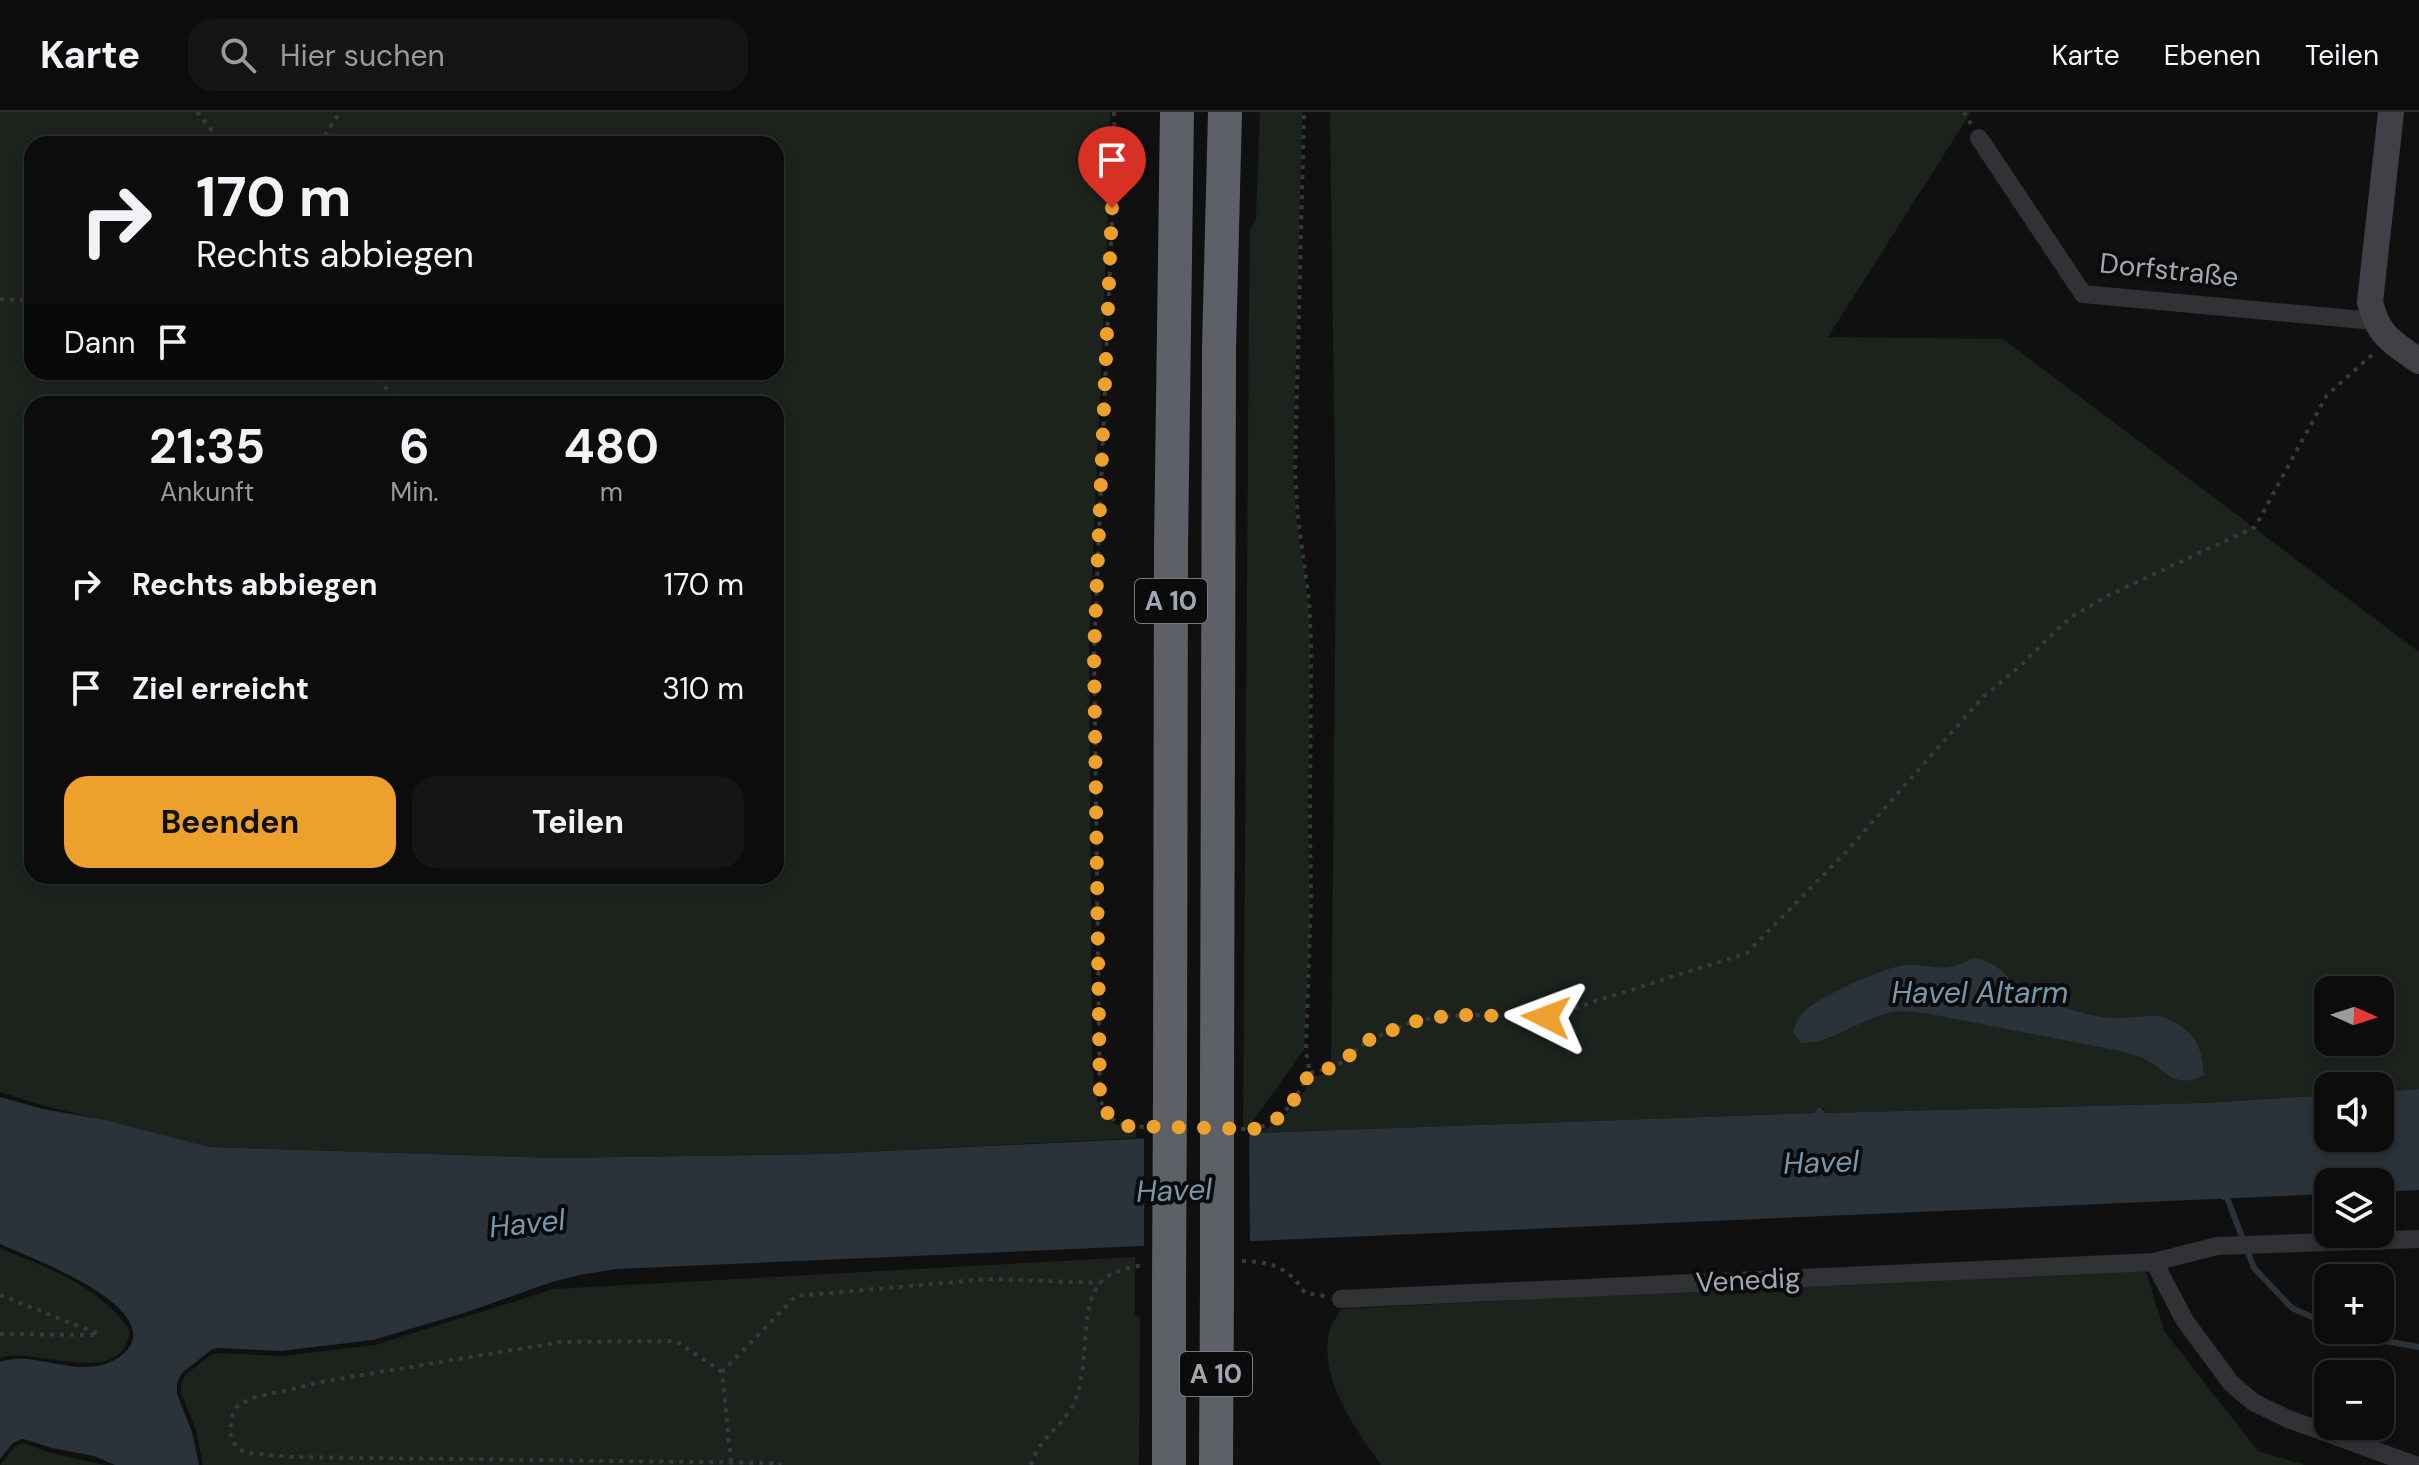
<!DOCTYPE html>
<html lang="de">
<meta charset="utf-8">
<style>
body{margin:0;font-family:"DM Sans",sans-serif;background:#151516;color:#f1f3f6;height:100vh;display:flex;flex-direction:column;font-size:30px;white-space:nowrap}
*{box-sizing:border-box;margin:0}
p{font-size:26px;color:#9a9b9d}
.icon{flex:none;width:44px;height:44px;fill:none;stroke:currentColor;stroke-width:2;stroke-linecap:round;stroke-linejoin:round}
.map{position:relative;flex:1;overflow:hidden}
.sheet{position:absolute;left:24px;top:284px;width:760px;height:488px;display:flex;flex-direction:column;background:#0c0c0d;border-radius:24px;box-shadow:0 4px 12px #0003,0 0 0 2px #2c2c2e}
.sheet>*{flex:none}
.banner{position:absolute;left:24px;top:24px;width:760px;height:244px;border-radius:24px;box-shadow:0 4px 12px #0003,0 0 0 2px #2c2c2e;background:#0c0c0d;color:#f1f3f6;overflow:hidden}
.needle{width:52px;rotate:93deg}
.buttons{position:absolute;left:2314px;top:864px;display:grid;gap:16px}
.buttons a{display:grid;place-items:center;width:80px;height:80px;border-radius:16px;background:#0c0c0d;box-shadow:0 4px 12px #0003,0 0 0 2px #2c2c2e;font-size:40px}
.pin{position:absolute;display:grid;place-items:center;width:68px;height:68px;color:#fff;margin:-82px -34px;border-radius:50% 50% 50% 0;rotate:-45deg;box-shadow:0 0 8px #0007}
.pin .icon{rotate:45deg}
.me{position:absolute;width:88px;margin:-44px;rotate:273deg;stroke-linejoin:round;filter:drop-shadow(0 0 6px #0008)}
.turn{display:flex;align-items:center;gap:28px;height:168px;padding:0 40px;font-size:36px}
.turn .icon{width:104px;height:104px;stroke-width:2.5}
.turn b{display:block;font-size:56px;line-height:68px}
.then{display:flex;align-items:center;height:76px;padding:0 40px;background:#0003;gap:16px;font-size:30px}
.eta{display:flex;justify-content:space-evenly;align-items:center;height:136px;text-align:center}
.eta b{font-size:48px;font-weight:700;line-height:56px}
.cta{display:flex;gap:16px;margin-top:auto;padding:16px 40px}
.cta a{flex:1;height:92px;border-radius:24px;background:#eda12c;color:#111;font-size:32px;font-weight:700;line-height:92px;text-align:center}
.cta a+a{background:#151516;color:#f1f3f6}
ul{padding:0;list-style:none}
li{display:flex;align-items:center;gap:24px;height:104px;padding:0 40px}
li div{flex:1}
li b{display:block;font-size:30px}
li em{font-style:normal}
header{display:flex;align-items:center;gap:48px;box-sizing:border-box;height:112px;padding:0 40px;background:#0c0c0d;border-bottom:2px solid #2c2c2e}
header strong{font-size:38px}
nav{display:flex;gap:44px;margin-inline-start:auto;font-size:28px}
.search{width:560px;height:72px;background:#151516;display:flex;align-items:center;gap:20px;box-sizing:border-box;padding:0 28px;border-radius:24px;color:#9a9b9d;font-size:30px}
.map>svg:first-child{display:block}
.green{fill:#1c231d;fill-rule:evenodd}
.water{fill:#2a3339}
.pier{fill:#101011}
.lines{fill:none;stroke-linecap:round;stroke-linejoin:round}
.stream{stroke:#2a3339;stroke-width:6}
.path{stroke:#37393d;stroke-width:4;stroke-dasharray:4 6;stroke-linecap:butt}
.street{stroke:#313236;stroke-width:18}
.secondary{stroke:#3f4146;stroke-width:26}
.highway{stroke:#5d6067;stroke-width:34}
.highway-bridge{stroke:#5d6067;stroke-width:34}
.route{stroke:#eda12c;stroke-width:14;stroke-dasharray:0 25.2}
.labels{text-anchor:middle;dominant-baseline:central;stroke-width:8;stroke-linejoin:round;paint-order:stroke}
.shield{fill:#0b0b0c;stroke:#747880;stroke-width:2}
.shield-label{font-size:26px;font-weight:bold;fill:#a1a7b2}
.street-label{font-size:28px;fill:#a1a7b2;stroke:#0b0b0c}
.water-label{font-size:30px;font-style:italic;fill:#7897ad;stroke:#0b0b0c}
</style>
<header>
<strong>Karte</strong>
<div class="search"><svg class="icon" aria-label="search" viewBox="0 0 24 24"><circle cx="10" cy="10" r="6"/><path d="M15 15l6 6"/></svg>Hier suchen</div>
<nav><a>Karte</a><a>Ebenen</a><a>Teilen</a></nav>
</header>
<div class="map">
<svg width="2419" height="1353" viewBox="0 0 2419 1353">
<rect width="100%" height="100%" fill="#101011"/>
<path class="green" d="M 0,0 L 1110,0 L 1111,32 L 1089,533 L 1092,955 C 1097,989 1096,1013 1136,1018 L 1136,1026 L 824,1042 L 554,1046 L 209,1035 L 45,994 L 0,980 ZM 32,32 L 776,32 L 776,260 L 32,260 ZM 32,292 L 776,292 L 776,764 L 32,764 Z
M 1260,0 L 1302,0 L 1293,361 L 1296,405 L 1308,488 L 1310,531 L 1308,711 L 1310,817 L 1304,938 L 1243,1023 L 1249,193 L 1250,117 L 1256,107 Z
M 1330,0 L 1971,0 L 1828,225 L 2003,227 L 2419,540 L 2419,977 L 2380,980 L 2380,974 L 2328,974 L 2328,983 L 2205,991 L 1826,1001 L 1823,996 L 1814,1001 L 1256,1021 C 1284,1010 1299,991 1312,965 L 1331,960 L 1336,440 ZM 2328,878 L 2380,878 L 2380,930 L 2328,930 Z
M 0,1136 C 47,1156 101,1174 130,1219 C 122,1279 34,1234 0,1246 Z
M 1135,1145 L 1135,1204 L 1140,1205 L 1139,1353 L 203,1353 L 196,1318 L 181,1281 L 181,1272 L 185,1263 L 211,1243 L 219,1241 L 282,1244 L 375,1233 L 554,1177 Z
M 2145,1156 L 2164,1219 L 2258,1339 L 2305,1353 L 1381,1353 C 1355,1316 1319,1268 1329,1220 C 1331,1212 1337,1205 1341,1197 Z
M 23,1331 L 51,1341 L 105,1353 L 0,1353 L 15,1334 Z"/>
<path class="water" d="M 1973,846 C 2004,852 2001,863 2023,878 C 2036,886 2055,893 2069,897 C 2087,903 2105,907 2124,906 C 2150,905 2158,898 2182,915 C 2199,926 2203,945 2204,963 C 2173,979 2166,956 2141,945 C 2133,942 2123,940 2115,938 L 1925,901 C 1915,901 1903,898 1893,900 C 1862,905 1832,932 1802,931 L 1793,920 C 1795,915 1797,908 1801,903 C 1813,887 1879,858 1900,854 C 1931,849 1939,865 1973,846 Z
M 2419,977 L 2419,1078 L 2380,1080 L 2380,1070 L 2328,1070 L 2328,1082 L 616,1157 L 579,1163 L 552,1170 L 467,1200 L 373,1228 L 280,1239 L 218,1236 L 211,1238 L 182,1261 L 177,1271 L 177,1282 L 192,1320 L 199,1353 L 115,1353 L 94,1344 L 52,1336 L 23,1327 L 13,1331 L 0,1347 L 0,1250 C 28,1239 67,1260 98,1254 C 112,1251 127,1243 132,1230 C 146,1188 29,1145 0,1132 L 0,985 L 43,997 L 105,1008 L 209,1035 L 554,1046 L 824,1042 L 1256,1021 L 1814,1001 L 1819,995 L 1826,1001 L 2205,991 L 2328,983 L 2328,1026 L 2380,1026 L 2380,980 Z"/>
<path class="pier" d="M 1249,1018 L 1250,1134 L 1144,1138 L 1144,1022 Z"/>
<g class="lines">
<path class="stream" d="M 2224,1085 L 2226,1083 L 2254,1156 L 2292,1196 L 2328,1212
M 2345,1218 L 2369,1226 L 2419,1235"/>
<path class="path" d="M 197,0 L 223,32
M 1114,0 L 1115,33 L 1094,542 L 1100,987 C 1109,1011 1120,1014 1145,1015
M 1964,0 L 1971,12
M 319,32 L 340,0
M 0,187 L 32,189
M 371,260 L 387,277 L 397,292
M 1310,961 L 1335,955 L 1369,928 L 1412,910 L 1439,905 L 1466,903 L 1546,905 L 1747,841 L 1845,741 L 1982,586 L 2019,555 L 2061,514 L 2073,504 L 2107,484 L 2255,415 L 2327,283 L 2373,242
M 1241,1017 C 1282,1017 1291,992 1310,961 L 1306,939 L 1311,788 L 1310,711 L 1311,530 L 1309,488 L 1298,406 L 1295,360 L 1304,0
M 1242,1149 C 1272,1150 1288,1155 1305,1181 L 1325,1184
M 0,1183 L 101,1223
M 0,1222 L 98,1223
M 722,1260 L 676,1229 L 561,1230 L 326,1269 L 253,1286 L 238,1293 L 232,1304 L 230,1318 L 232,1328 L 238,1337 L 250,1341 L 291,1345 L 777,1351 L 781,1353
M 731,1350 L 722,1260 L 796,1184 L 989,1167 L 1100,1171
M 1031,1353 C 1041,1324 1056,1320 1070,1298 C 1093,1263 1076,1202 1100,1171 C 1110,1159 1131,1155 1145,1153"/>
<path class="street" d="M 1979,26 L 2083,182 L 2374,209
M 2154,1150 L 2185,1209 L 2231,1271 L 2253,1290 L 2288,1307 L 2415,1353
M 1341,1187 L 2154,1150 L 2217,1134 L 2419,1127"/>
<path class="secondary" d="M 2391,0 L 2370,190 C 2378,224 2392,230 2419,249"/>
<path class="highway" d="M 1170,978 L 1171,435 L 1177,0
M 1217,978 L 1219,236 L 1225,0
M 1169,1353 L 1169,1174
M 1216,1353 L 1217,1172"/>
<path class="highway-bridge" d="M 1217,1172 L 1217,978
M 1169,1174 L 1170,978"/>
</g>
<g class="lines">
<path class="route" d="M 1112,96 L 1094,542 L 1100,987 C 1106,1002 1112,1008 1127,1014 L 1253,1017 C 1286,1010 1294,987 1310,961 L 1335,955 L 1369,928 L 1412,910 L 1439,905 L 1466,903 L 1546,905"/>
</g>
<g class="labels">
<g class="shield">
<rect x="1135" y="467" width="72" height="44" rx="6"/>
<rect x="1180" y="1240" width="72" height="44" rx="6"/>
</g>
<g class="shield-label">
<text x="1171" y="489">A 10</text>
<text x="1216" y="1262">A 10</text>
</g>
<g class="street-label">
<text transform="translate(2169 158) rotate(6)">Dorfstraße</text>
<text transform="translate(1748 1168) rotate(-3)">Venedig</text>
</g>
<g class="water-label">
<text x="1980" y="880">Havel Altarm</text>
<text transform="translate(1821 1050) rotate(-2)">Havel</text>
<text transform="translate(1174 1078) rotate(-2)">Havel</text>
<text transform="translate(527 1111) rotate(-6)">Havel</text>
</g>
</g>
</svg>
<div class="buttons">
<a><svg class="needle" viewBox="-14 -14 28 28"><path d="M0-13l5 13h-10z" fill="#e53935"/><path d="M0 13l5-13h-10z" fill="#9a9b9d"/></svg></a>
<a><svg class="icon" aria-label="sound" viewBox="0 0 24 24"><path d="M4 9h4l5-4v14l-5-4H4zM17 9q2 3 0 6"/></svg></a>
<a><svg class="icon" aria-label="layers" viewBox="0 0 24 24"><path d="M12 4l9 5-9 5-9-5zM3 14l9 5 9-5"/></svg></a>
<a>+</a>
<a>−</a>
</div>
<div class="pin" style="left:1112px;top:96px;background:#d93025"><svg class="icon" aria-label="arrive" viewBox="0 0 24 24"><path d="M6 21V4h12l-3 4 3 4H6"/></svg></div>
<svg class="me" style="left:1546px;top:905px" viewBox="-20 -20 40 40"><path d="M0-17L14 15 0 8-14 15z" fill="#eda12c" stroke="#fff" stroke-width="4"/></svg>
<div class="banner">
<div class="turn"><svg class="icon" aria-label="right" viewBox="0 0 24 24"><path d="M7 20v-9h11M14 6l5 5-5 5"/></svg><div><b>170 m</b>Rechts abbiegen</div></div>
<div class="then">Dann<svg class="icon" aria-label="arrive" viewBox="0 0 24 24"><path d="M6 21V4h12l-3 4 3 4H6"/></svg></div>
</div>
<section class="sheet">
<div class="eta">
<div><b>21:35</b><p>Ankunft</p></div>
<div><b>6</b><p>Min.</p></div>
<div><b>480</b><p>m</p></div>
</div>
<ul>
<li><svg class="icon" aria-label="right" viewBox="0 0 24 24"><path d="M7 20v-9h11M14 6l5 5-5 5"/></svg><div><b>Rechts abbiegen</b></div><em>170 m</em></li>
<li><svg class="icon" aria-label="arrive" viewBox="0 0 24 24"><path d="M6 21V4h12l-3 4 3 4H6"/></svg><div><b>Ziel erreicht</b></div><em>310 m</em></li>
</ul>
<div class="cta"><a>Beenden</a><a>Teilen</a></div>
</section>
</div>
